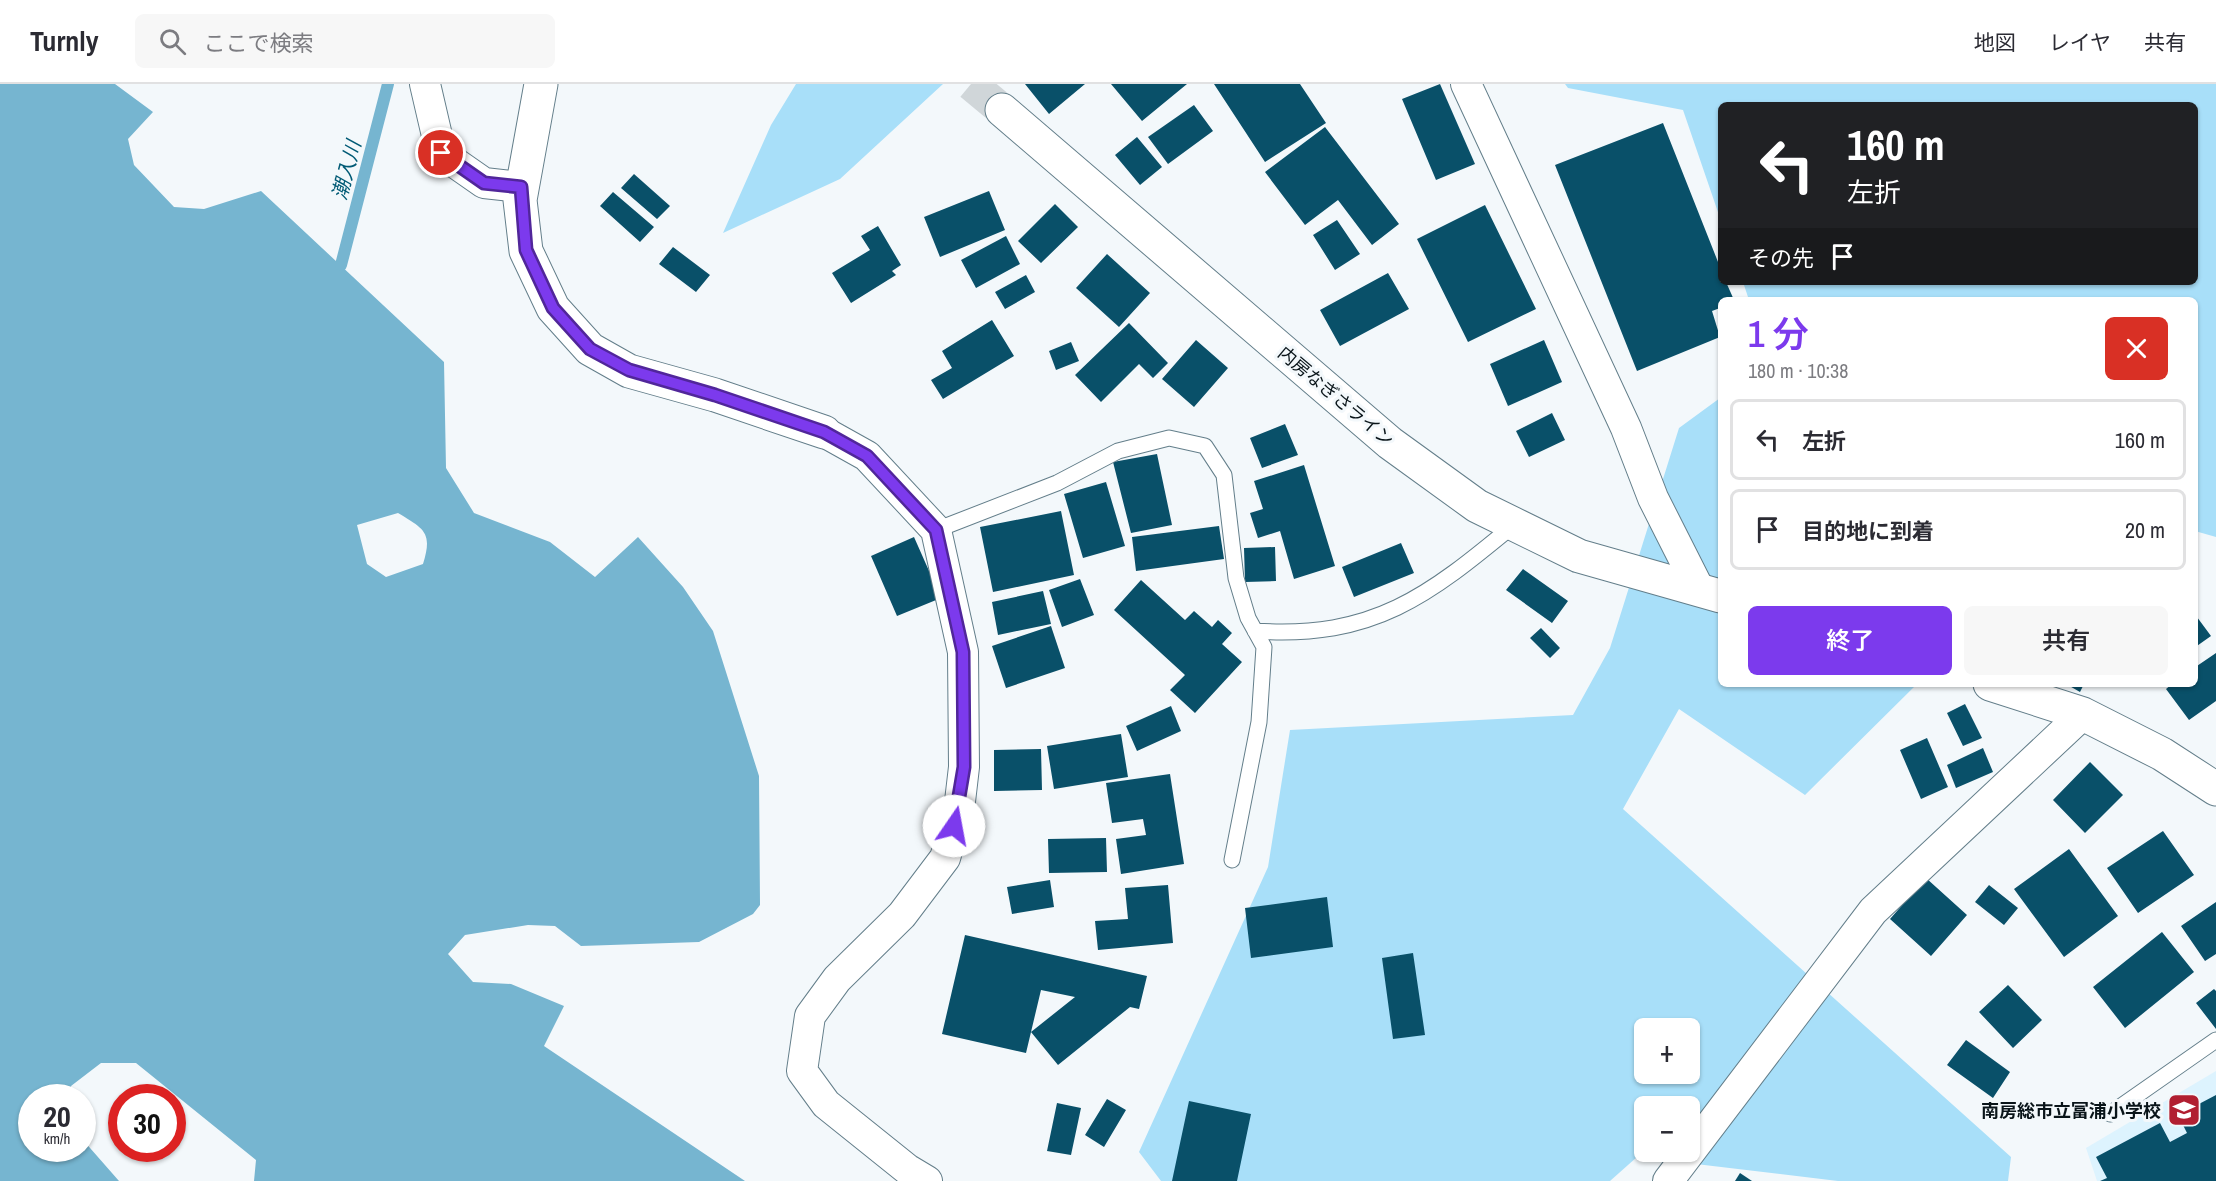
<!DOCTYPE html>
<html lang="ja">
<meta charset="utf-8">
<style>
body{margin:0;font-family:"Archivo Narrow","Noto Sans JP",sans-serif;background:#f7f7f7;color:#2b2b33;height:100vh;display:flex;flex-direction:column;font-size:22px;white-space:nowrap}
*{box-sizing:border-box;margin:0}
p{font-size:20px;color:#7c7c81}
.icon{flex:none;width:33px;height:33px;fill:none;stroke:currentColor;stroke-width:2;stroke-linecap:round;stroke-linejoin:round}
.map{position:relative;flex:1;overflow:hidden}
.details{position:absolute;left:1718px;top:213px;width:480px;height:390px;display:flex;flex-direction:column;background:#fff;border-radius:9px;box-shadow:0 2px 4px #0004}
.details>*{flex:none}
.guide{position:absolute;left:1718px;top:18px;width:480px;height:183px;border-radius:9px;box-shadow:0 2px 4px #0004;background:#202124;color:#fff;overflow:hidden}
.controls{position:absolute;left:1634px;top:934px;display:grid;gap:12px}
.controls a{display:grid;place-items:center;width:66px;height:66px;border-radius:9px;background:#fff;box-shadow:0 2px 4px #0004;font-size:30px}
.speed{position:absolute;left:18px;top:1000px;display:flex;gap:12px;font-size:30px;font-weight:700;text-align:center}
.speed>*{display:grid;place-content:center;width:78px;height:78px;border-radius:50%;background:#fff;box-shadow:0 2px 4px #0004;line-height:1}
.speed small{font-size:15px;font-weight:400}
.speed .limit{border:9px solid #d22;background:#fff;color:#111}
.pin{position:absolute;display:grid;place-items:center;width:51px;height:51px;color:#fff;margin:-26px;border:3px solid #fff;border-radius:50%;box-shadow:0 2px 6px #0007}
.me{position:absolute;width:66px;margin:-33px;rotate:12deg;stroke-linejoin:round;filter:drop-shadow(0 0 4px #0008)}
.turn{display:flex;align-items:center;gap:21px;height:126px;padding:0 30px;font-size:27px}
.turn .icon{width:78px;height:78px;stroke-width:2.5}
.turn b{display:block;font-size:42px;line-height:51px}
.then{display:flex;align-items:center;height:57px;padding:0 30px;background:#0003;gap:12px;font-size:22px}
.round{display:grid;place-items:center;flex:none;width:63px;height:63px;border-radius:9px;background:#f7f7f7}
.headline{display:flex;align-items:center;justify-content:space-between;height:102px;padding:0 30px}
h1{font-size:36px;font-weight:600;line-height:45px;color:#7c3aed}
.button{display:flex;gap:12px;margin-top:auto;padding:12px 30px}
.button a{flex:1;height:69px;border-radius:9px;background:#7c3aed;color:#fff;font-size:24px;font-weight:600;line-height:69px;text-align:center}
.button a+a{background:#f7f7f7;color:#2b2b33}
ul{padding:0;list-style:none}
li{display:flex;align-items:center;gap:18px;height:81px;margin:0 12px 9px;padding:0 18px;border:3px solid #e1e1e2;border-radius:9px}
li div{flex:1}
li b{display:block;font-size:22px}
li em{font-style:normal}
header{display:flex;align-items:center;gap:36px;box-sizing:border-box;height:84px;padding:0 30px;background:#fff;border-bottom:2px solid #e1e1e2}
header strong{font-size:28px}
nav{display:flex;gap:33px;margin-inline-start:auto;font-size:21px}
.search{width:420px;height:54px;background:#f7f7f7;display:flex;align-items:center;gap:15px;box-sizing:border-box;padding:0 21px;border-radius:9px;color:#7c7c81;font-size:22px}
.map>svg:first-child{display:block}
.built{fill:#ddf3fe}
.green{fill:#a8dff9;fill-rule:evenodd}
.water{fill:#76b5d0;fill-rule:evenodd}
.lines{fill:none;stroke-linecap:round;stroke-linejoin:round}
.stream{stroke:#76b5d0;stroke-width:12}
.building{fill:#095069}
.trunk-tunnel{stroke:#d0d6d9;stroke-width:33;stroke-dasharray:33 16;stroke-linecap:butt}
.service-casing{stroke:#637e8a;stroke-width:17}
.minor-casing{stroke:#637e8a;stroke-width:32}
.tertiary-casing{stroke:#637e8a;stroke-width:35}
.trunk-casing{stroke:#637e8a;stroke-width:35}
.service{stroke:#fff;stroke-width:15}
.minor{stroke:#fff;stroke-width:30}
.tertiary{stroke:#fff;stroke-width:33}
.trunk{stroke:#fff;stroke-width:33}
.route-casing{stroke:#51269a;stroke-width:15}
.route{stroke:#7c3aed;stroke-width:10}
.labels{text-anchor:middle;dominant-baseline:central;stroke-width:6;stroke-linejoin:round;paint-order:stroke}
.street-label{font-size:18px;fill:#091419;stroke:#f3f8fb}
.poi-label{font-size:18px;font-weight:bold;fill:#091419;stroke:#f3f8fb;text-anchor:end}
.water-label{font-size:20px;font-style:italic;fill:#015a75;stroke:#f3f8fb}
</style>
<header>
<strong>Turnly</strong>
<div class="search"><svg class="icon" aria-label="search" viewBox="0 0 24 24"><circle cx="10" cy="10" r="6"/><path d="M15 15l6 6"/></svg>ここで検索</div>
<nav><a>地図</a><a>レイヤ</a><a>共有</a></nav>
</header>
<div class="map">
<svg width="2216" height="1097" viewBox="0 0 2216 1097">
<rect width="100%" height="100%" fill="#f3f8fb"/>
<path class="built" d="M 2216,987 L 2216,1097 L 2097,1097 L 2086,1064 Z"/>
<path class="green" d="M 796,0 L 943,0 L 840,95 L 723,149 L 771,41 Z
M 1565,0 L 2216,0 L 2216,453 L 2195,447 L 2194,216 L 1749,216 L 1743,198 L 2194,198 L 2194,21 L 1720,21 L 1720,134 L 1683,26 L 1568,4 Z
M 1720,314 L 1720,600 L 1917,600 L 1805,711 L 1679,625 L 1623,725 L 2011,1073 L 2008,1097 L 1838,1097 L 1637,1073 L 1610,1097 L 1161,1097 L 1139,1068 L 1268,783 L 1290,646 L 1573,631 L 1610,564 L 1679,344 ZM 1644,945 L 1689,945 L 1689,990 L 1644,990 ZM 1644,1023 L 1689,1023 L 1689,1068 L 1644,1068 Z"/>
<path class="water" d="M 0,0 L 115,0 L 153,28 L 128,55 L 134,81 L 174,123 L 204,125 L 261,107 L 444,278 L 446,384 L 474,429 L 550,458 L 595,493 L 638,453 L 683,503 L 713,547 L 759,692 L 760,821 L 753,830 L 699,858 L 581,862 L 555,842 L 528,841 L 465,851 L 448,870 L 473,898 L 511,900 L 564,922 L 544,962 L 745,1097 L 254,1097 L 256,1076 L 136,979 L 101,979 L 71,1002 L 72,1014 L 32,1014 L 32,1065 L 82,1065 L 83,1056 L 119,1097 L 0,1097 ZM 398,429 C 424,445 433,448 423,480 L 386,493 L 367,480 L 357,441 Z"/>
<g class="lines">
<path class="stream" d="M 341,181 L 388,0"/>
</g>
<path class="building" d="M 1025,0 L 1085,0 L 1049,30 Z
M 1111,0 L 1187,0 L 1142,37 Z
M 1214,0 L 1300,0 L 1326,39 L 1265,78 Z
M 1440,0 L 1475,80 L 1436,96 L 1402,15 Z
M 1194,21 L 1213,47 L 1168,80 L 1148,53 Z
M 1663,39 L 1720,183 L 1720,198 L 1726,198 L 1734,216 L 1720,216 L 1720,224 L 1712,227 L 1720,253 L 1637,287 L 1555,81 Z
M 1325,43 L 1399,140 L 1372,161 L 1338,116 L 1305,141 L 1265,88 Z
M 1137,53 L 1162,83 L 1140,101 L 1115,71 Z
M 634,90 L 670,122 L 657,135 L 621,104 Z
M 989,107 L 1005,146 L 940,173 L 924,133 Z
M 613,108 L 654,143 L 640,158 L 600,122 Z
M 1055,120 L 1078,143 L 1041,179 L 1018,157 Z
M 1485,121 L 1536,225 L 1468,258 L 1417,155 Z
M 1337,136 L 1360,170 L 1335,186 L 1313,151 Z
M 878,142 L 901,181 L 892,187 L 896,191 L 851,219 L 832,189 L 870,166 L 861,152 Z
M 1006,152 L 1020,180 L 976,204 L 961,176 Z
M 673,163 L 710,191 L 696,208 L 659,180 Z
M 1107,170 L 1150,209 L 1119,243 L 1076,204 Z
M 1388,189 L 1409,225 L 1340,262 L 1320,226 Z
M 1026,191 L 1035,208 L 1005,225 L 995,208 Z
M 992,236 L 1014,272 L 943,315 L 931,296 L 952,284 L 942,267 Z
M 1129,239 L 1168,279 L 1153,294 L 1139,280 L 1101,318 L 1075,291 Z
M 1196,256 L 1228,284 L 1194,323 L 1162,295 Z
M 1544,256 L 1562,298 L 1508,322 L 1490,280 Z
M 1071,258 L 1079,277 L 1056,286 L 1049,267 Z
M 1552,329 L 1565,356 L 1529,373 L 1516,347 Z
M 1285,340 L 1298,371 L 1262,384 L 1250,354 Z
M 1157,370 L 1172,441 L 1131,449 L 1113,378 Z
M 1304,381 L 1335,482 L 1294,495 L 1280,447 L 1258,454 L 1250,429 L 1263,425 L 1254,397 Z
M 1106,398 L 1125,462 L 1083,474 L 1064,410 Z
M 1061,427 L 1074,491 L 993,508 L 980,443 Z
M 1219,442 L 1224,475 L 1136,487 L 1132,453 Z
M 914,453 L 941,514 L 897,532 L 871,472 Z
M 1401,459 L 1414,489 L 1354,513 L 1342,483 Z
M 1275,463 L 1276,497 L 1245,498 L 1244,464 Z
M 1523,485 L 1568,517 L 1552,539 L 1506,506 Z
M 1080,495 L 1094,531 L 1062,543 L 1049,506 Z
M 1141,496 L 1185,536 L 1194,527 L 1212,543 L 1218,536 L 1232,549 L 1222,560 L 1242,578 L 1195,629 L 1170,606 L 1185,591 L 1114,526 Z
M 1043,507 L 1051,540 L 998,551 L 992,518 Z
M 2194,529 L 2211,552 L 2194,564 Z
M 1051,542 L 1065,584 L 1006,604 L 992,562 Z
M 1541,544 L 1560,564 L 1550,574 L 1530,554 Z
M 2216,569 L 2216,617 L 2189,636 L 2166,605 L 2172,600 L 2194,600 L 2194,584 Z
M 2066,600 L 2084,600 L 2080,608 Z
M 1965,620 L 1982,654 L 1963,662 L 1947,629 Z
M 1171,622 L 1181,647 L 1137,667 L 1126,642 Z
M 1121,650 L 1128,693 L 1054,705 L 1047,662 Z
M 1927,654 L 1948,703 L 1921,715 L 1900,666 Z
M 1983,664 L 1993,688 L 1956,704 L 1947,681 Z
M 1041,665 L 1042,706 L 994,707 L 994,666 Z
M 2090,678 L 2123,711 L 2085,749 L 2053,716 Z
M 1170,690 L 1184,780 L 1121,790 L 1116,755 L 1146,751 L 1143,735 L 1112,739 L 1106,699 Z
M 2163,747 L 2194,791 L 2138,829 L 2107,784 Z
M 1106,754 L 1107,788 L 1049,789 L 1048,755 Z
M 2069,765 L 2118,832 L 2064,873 L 2014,805 Z
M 1926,794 L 1967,831 L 1931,872 L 1890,835 Z
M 1050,796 L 1054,823 L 1012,830 L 1007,803 Z
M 1168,801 L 1173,859 L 1098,866 L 1095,837 L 1128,835 L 1125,804 Z
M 1989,801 L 2018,824 L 2004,841 L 1975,818 Z
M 1327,813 L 1333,863 L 1251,874 L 1245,824 Z
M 2216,818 L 2216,870 L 2205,877 L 2181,842 Z
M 2162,848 L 2194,888 L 2125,944 L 2093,903 Z
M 965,851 L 1147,892 L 1139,925 L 1130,923 L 1058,981 L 1031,948 L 1075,913 L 1041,906 L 1026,969 L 942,950 Z
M 1413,869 L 1425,951 L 1393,955 L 1382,874 Z
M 2008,901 L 2042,936 L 2013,964 L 1979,928 Z
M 2214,905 L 2216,907 L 2216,945 L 2196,919 Z
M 1966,956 L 2010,988 L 1993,1014 L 1947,981 Z
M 2216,1011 L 2216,1097 L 2100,1097 L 2107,1094 L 2096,1073 L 2160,1039 L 2170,1058 L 2187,1049 L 2178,1031 Z
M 1107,1015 L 1126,1026 L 1104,1063 L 1085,1051 Z
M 1189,1017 L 1251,1030 L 1237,1097 L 1172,1097 Z
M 1057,1019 L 1081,1024 L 1071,1071 L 1047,1067 Z
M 1740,1089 L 1752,1097 L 1735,1097 Z"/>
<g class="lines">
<path class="trunk-tunnel" d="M 971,0 L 1002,26"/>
<g class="service-casing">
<path id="service" d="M 936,446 L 1057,399 L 1118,367 L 1169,354 L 1205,362 L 1224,391 L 1236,494 L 1248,534 L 1264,563 L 1259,638 L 1232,776
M 1255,547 C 1374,555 1428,512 1515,440
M 2110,1030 L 2216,956"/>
</g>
<g class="minor-casing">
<path id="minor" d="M 425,0 L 441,69 L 484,99 L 521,103
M 1466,0 L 1626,344 L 1653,414 L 1699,505
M 824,348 L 867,372 L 936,446 L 963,568 L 964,683 L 959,726 L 945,774 L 902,831 L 837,895 L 810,932 L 802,987 L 826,1020 L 907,1085 L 927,1097
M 1668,1097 L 1873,827 L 2083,630"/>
</g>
<g class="tertiary-casing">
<path id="tertiary" d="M 541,0 L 520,116 L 526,167 L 553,224 L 590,265 L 629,287 L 715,311 L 824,348"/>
</g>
<g class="trunk-casing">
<path id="trunk" d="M 1002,26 L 1390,359 L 1477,422 L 1579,472 L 1720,512
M 1990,600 L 2083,630 L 2162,670 L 2216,705"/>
</g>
<use href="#service" class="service"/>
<use href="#minor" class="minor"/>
<use href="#tertiary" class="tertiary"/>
<use href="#trunk" class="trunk"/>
</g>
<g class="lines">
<g class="route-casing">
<path id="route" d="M 441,69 L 484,99 L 521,103 L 526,166 L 553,224 L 590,265 L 629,286 L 715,311 L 824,348 L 867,372 L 936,446 L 963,568 L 964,683 L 954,742"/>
</g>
<use href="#route" class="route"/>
</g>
<defs>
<g id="school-square" transform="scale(1.725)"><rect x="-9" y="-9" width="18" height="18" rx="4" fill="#b11f31" stroke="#f3f8fb"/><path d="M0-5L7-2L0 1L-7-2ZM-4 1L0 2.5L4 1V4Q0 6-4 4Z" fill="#fff"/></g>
</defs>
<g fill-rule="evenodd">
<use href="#school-square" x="2184" y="1026"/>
</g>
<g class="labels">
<g class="street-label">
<text transform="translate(1336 312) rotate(40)">内房なぎさライン</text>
</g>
<g class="poi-label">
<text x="2161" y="1026">南房総市立富浦小学校</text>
</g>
<g class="water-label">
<text transform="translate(346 86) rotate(-75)">潮入川</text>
</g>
</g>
</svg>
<div class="controls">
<a>+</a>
<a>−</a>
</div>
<div class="speed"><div>20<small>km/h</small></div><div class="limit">30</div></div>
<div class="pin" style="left:441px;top:69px;background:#d93025"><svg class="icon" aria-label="arrive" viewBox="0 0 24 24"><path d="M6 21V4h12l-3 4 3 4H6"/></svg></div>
<svg class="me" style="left:954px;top:742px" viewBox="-20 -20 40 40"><circle r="19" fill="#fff"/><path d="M0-13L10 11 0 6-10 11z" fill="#7c3aed"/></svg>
<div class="guide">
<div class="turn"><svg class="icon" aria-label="left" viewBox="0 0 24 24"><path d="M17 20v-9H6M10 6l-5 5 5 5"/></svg><div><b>160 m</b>左折</div></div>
<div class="then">その先<svg class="icon" aria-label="arrive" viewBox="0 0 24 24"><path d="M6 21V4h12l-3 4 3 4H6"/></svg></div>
</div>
<section class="details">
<div class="headline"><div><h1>1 分</h1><p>180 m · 10:38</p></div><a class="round" style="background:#d93025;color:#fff"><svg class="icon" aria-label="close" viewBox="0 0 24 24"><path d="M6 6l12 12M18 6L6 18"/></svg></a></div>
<ul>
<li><svg class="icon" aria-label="left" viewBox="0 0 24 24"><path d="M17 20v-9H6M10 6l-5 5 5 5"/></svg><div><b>左折</b></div><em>160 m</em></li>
<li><svg class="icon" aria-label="arrive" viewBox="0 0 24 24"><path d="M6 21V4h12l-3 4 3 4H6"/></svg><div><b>目的地に到着</b></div><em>20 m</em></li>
</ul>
<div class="button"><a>終了</a><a>共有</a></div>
</section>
</div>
